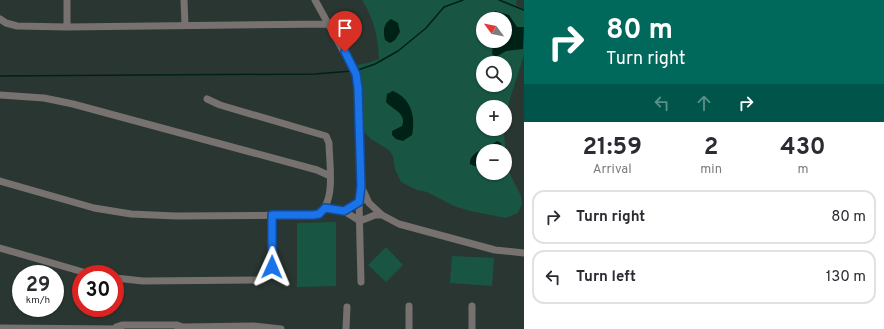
<!DOCTYPE html>
<meta charset="utf-8">
<style>
body{margin:0;font-family:Overpass,sans-serif;background:#f7f7f7;color:#2b2b33;height:100vh;display:flex;flex-direction:column;font-size:15px;white-space:nowrap}
*{box-sizing:border-box;margin:0}
p{font-size:13px;color:#7c7c81}
.icon{flex:none;width:22px;height:22px;fill:none;stroke:currentColor;stroke-width:2;stroke-linecap:round;stroke-linejoin:round}
.map{position:relative;flex:1;overflow:hidden}
.panel{display:flex;flex-direction:column;background:#fff;width:360px}
.panel>*{flex:none}
.hud{background:#00695c;color:#fff;overflow:hidden}
.needle{width:26px;rotate:302deg}
.fabs{position:absolute;left:476px;top:12px;display:grid;gap:8px}
.fabs a{display:grid;place-items:center;width:36px;height:36px;border-radius:50%;background:#fff;box-shadow:0 1px 3px #0004;font-size:20px}
.speed{position:absolute;left:12px;top:265px;display:flex;gap:8px;font-size:20px;font-weight:700;text-align:center}
.speed>*{display:grid;place-content:center;width:52px;height:52px;border-radius:50%;background:#fff;box-shadow:0 1px 3px #0004;line-height:1}
.speed small{font-size:10px;font-weight:400}
.speed .limit{border:6px solid #d22;background:#fff;color:#111}
.pin{position:absolute;display:grid;place-items:center;width:34px;height:34px;color:#fff;margin:-41px -17px;border-radius:50% 50% 50% 0;rotate:-45deg;box-shadow:0 0 4px #0007}
.pin .icon{rotate:45deg}
.me{position:absolute;width:44px;margin:-22px;rotate:1deg;stroke-linejoin:round;filter:drop-shadow(0 0 3px #0008)}
.turn{display:flex;align-items:center;gap:14px;height:84px;padding:0 16px;font-size:18px}
.turn .icon{width:52px;height:52px;stroke-width:2.5}
.turn b{display:block;font-size:28px;line-height:34px}
.lanes{display:flex;align-items:center;height:38px;padding:0 16px;background:#0003;justify-content:center;gap:20px;direction:ltr}
.lanes .off{opacity:.35}
.eta{display:flex;justify-content:space-evenly;align-items:center;height:68px;text-align:center}
.eta b{font-size:24px;font-weight:700;line-height:28px}
ul{padding:0;list-style:none}
li{display:flex;align-items:center;gap:12px;height:54px;margin:0 8px 6px;padding:0 8px;border:2px solid #e1e1e2;border-radius:12px}
li div{flex:1}
li b{display:block;font-size:15px}
li em{font-style:normal}
main{display:flex;flex:1;min-height:0}
.map>svg:first-child{display:block}
.green{fill:#185643;fill-rule:evenodd}
.water{fill:#002116}
.lines{fill:none;stroke-linecap:round;stroke-linejoin:round}
.stream{stroke:#002116;stroke-width:1.5}
.minor{stroke:#77716f;stroke-width:7}
.route-casing{stroke:#114b97;stroke-width:10}
.route{stroke:#1a73e8;stroke-width:7}
</style>
<main>
<div class="map">
<svg width="524" height="329" viewBox="0 0 524 329">
<rect width="100%" height="100%" fill="#2a3631"/>
<path class="green" d="M 362,0 L 517,0 L 516,5 L 524,9 L 524,55 L 509,102 L 504,133 L 507,168 L 521,196 L 522,204 L 518,213 L 506,218 L 470,211 L 454,206 L 427,192 L 417,190 L 401,182 L 395,169 L 393,156 L 389,150 L 371,139 L 363,131 L 360,83 L 356,65 L 368,63 L 379,59 C 378,37 374,19 362,0 ZM 483,19 L 505,19 L 505,41 L 483,41 ZM 483,63 L 505,63 L 505,85 L 483,85 ZM 483,107 L 505,107 L 505,129 L 483,129 ZM 483,151 L 505,151 L 505,173 L 483,173 Z
M 336,222 L 336,286 L 297,287 L 297,223 Z
M 386,247 L 403,265 L 386,282 L 368,265 Z
M 452,256 L 494,258 L 492,286 L 450,283 Z"/>
<path class="water" d="M 495,11 L 509,15 L 517,27 L 524,27 L 523,49 L 506,51 L 496,57 L 492,54 L 493,45 L 499,41 L 505,41 L 505,19 L 497,19 L 492,16 Z
M 391,19 L 398,23 L 400,32 L 395,40 L 390,43 L 385,40 C 383,31 383,24 391,19 Z
M 393,91 C 411,98 416,117 412,135 L 403,141 L 396,139 L 392,135 L 392,131 L 402,126 C 407,113 393,110 386,102 L 387,94 Z
M 497,141 L 501,143 L 503,151 L 483,151 L 483,167 L 474,166 L 470,164 C 469,151 489,148 497,141 Z"/>
<g class="lines">
<path class="stream" d="M 499,0 L 524,10
M 358,70 L 375,64 L 398,51 L 426,28 L 444,7 L 463,0
M 0,76 L 315,74 L 352,71"/>
<path class="minor" d="M 67,0 L 67,27
M 184,0 L 185,25
M 315,0 L 356,74 L 359,102 L 361,186 L 369,203 L 382,215 L 399,224 L 495,250 L 524,253
M 0,19 L 6,23 L 17,26 L 67,27 L 329,24
M 0,95 L 44,98 L 73,104 L 317,170 L 330,176
M 0,181 L 94,208 L 131,214 L 176,216 L 313,215 C 338,210 329,163 329,143 L 326,136 L 220,105 L 207,99
M 361,188 L 359,202 L 361,282
M 325,208 L 344,211 L 360,221 L 375,215 L 382,215
M 344,211 L 362,201
M 0,248 L 90,274
M 115,278 L 143,281 L 262,280 C 279,271 272,233 272,215
M 409,306 L 409,329
M 472,306 L 472,329
M 116,327 L 122,325 L 177,325 L 183,327 L 178,329
M 183,327 L 253,326 L 281,329
M 0,328 L 121,329
M 346,329 L 347,307"/>
</g>
<g class="lines">
<g class="route-casing">
<path id="route" d="M 272,267 L 272,215 L 313,215 L 319,214 L 325,208 L 344,211 L 359,202 L 361,186 L 358,88 L 356,74 L 345,52"/>
</g>
<use href="#route" class="route"/>
</g>
</svg>
<div class="fabs">
<a><svg class="needle" viewBox="-14 -14 28 28"><path d="M0-13l5 13h-10z" fill="#e53935"/><path d="M0 13l5-13h-10z" fill="#7c7c81"/></svg></a>
<a><svg class="icon" aria-label="search" viewBox="0 0 24 24"><circle cx="10" cy="10" r="6"/><path d="M15 15l6 6"/></svg></a>
<a>+</a>
<a>−</a>
</div>
<div class="speed"><div>29<small>km/h</small></div><div class="limit">30</div></div>
<div class="pin" style="left:345px;top:52px;background:#d93025"><svg class="icon" aria-label="arrive" viewBox="0 0 24 24"><path d="M6 21V4h12l-3 4 3 4H6"/></svg></div>
<svg class="me" style="left:272px;top:267px" viewBox="-20 -20 40 40"><path d="M0-17L14 15 0 8-14 15z" fill="#1a73e8" stroke="#fff" stroke-width="4"/></svg>
</div>
<section class="panel">
<div class="hud">
<div class="turn"><svg class="icon" aria-label="right" viewBox="0 0 24 24"><path d="M7 20v-9h11M14 6l5 5-5 5"/></svg><div><b>80 m</b>Turn right</div></div>
<div class="lanes"><svg class="icon off" aria-label="left" viewBox="0 0 24 24"><path d="M17 20v-9H6M10 6l-5 5 5 5"/></svg><svg class="icon off" aria-label="ahead" viewBox="0 0 24 24"><path d="M12 20V5M6 11l6-6 6 6"/></svg><svg class="icon" aria-label="right" viewBox="0 0 24 24"><path d="M7 20v-9h11M14 6l5 5-5 5"/></svg></div>
</div>
<div class="eta">
<div><b>21:59</b><p>Arrival</p></div>
<div><b>2</b><p>min</p></div>
<div><b>430</b><p>m</p></div>
</div>
<ul>
<li><svg class="icon" aria-label="right" viewBox="0 0 24 24"><path d="M7 20v-9h11M14 6l5 5-5 5"/></svg><div><b>Turn right</b></div><em>80 m</em></li>
<li><svg class="icon" aria-label="left" viewBox="0 0 24 24"><path d="M17 20v-9H6M10 6l-5 5 5 5"/></svg><div><b>Turn left</b></div><em>130 m</em></li>
</ul>
</section>
</main>
